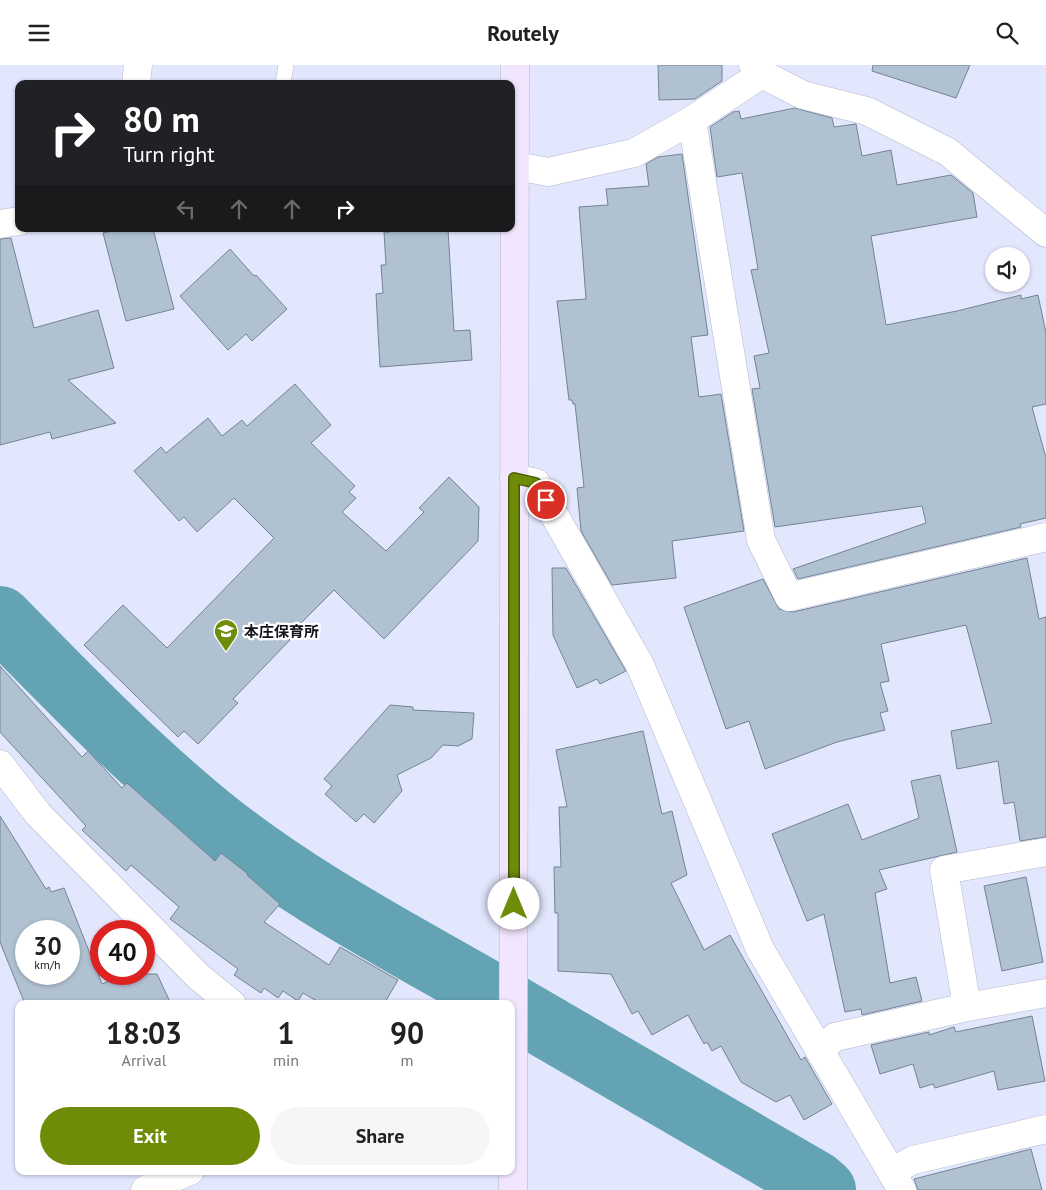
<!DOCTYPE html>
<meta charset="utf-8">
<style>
body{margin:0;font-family:"PT Sans","Noto Sans JP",sans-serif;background:#f6f6f6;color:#202124;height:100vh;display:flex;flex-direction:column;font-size:19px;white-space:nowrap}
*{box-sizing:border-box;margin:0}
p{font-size:16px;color:#757577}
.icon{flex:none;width:28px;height:28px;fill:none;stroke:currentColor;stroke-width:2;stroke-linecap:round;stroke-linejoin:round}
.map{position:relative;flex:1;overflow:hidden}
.drawer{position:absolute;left:15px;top:935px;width:500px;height:175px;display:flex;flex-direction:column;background:#fff;border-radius:10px;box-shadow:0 1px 4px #0004}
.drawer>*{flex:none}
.banner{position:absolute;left:15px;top:15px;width:500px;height:152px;border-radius:10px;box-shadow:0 1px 4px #0004;background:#202124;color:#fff;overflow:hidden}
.buttons{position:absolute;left:985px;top:182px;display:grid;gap:10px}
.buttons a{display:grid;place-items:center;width:45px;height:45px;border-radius:50%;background:#fff;box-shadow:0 1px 4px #0004;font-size:25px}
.speed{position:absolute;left:15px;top:855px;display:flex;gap:10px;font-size:25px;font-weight:700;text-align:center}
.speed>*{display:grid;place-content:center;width:65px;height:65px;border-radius:50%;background:#fff;box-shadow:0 1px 4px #0004;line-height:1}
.speed small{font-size:12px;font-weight:400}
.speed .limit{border:8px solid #d22;background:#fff;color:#111}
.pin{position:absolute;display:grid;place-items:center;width:42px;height:42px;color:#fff;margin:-21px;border:2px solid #fff;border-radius:50%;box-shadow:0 1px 5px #0007}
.me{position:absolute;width:55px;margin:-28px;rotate:0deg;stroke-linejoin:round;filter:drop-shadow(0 0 4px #0008)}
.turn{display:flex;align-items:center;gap:18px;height:105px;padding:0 25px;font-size:22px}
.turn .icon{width:65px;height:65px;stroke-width:2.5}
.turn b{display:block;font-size:35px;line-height:42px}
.lanes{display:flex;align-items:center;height:48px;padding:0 25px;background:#0003;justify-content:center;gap:25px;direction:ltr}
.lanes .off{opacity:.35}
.eta{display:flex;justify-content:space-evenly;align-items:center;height:85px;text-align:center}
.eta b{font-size:30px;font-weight:800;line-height:35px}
.action{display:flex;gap:10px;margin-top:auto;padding:10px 25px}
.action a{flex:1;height:58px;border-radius:30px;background:#6e8c08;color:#fff;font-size:20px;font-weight:800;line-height:58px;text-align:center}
.action a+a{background:#f6f6f6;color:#202124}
header{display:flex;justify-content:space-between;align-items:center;height:65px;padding:0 25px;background:#fff;font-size:22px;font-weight:800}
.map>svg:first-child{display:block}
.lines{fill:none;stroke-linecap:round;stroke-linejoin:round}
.river{stroke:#64a3b3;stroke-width:64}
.building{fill:#b0c2d2;stroke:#738493;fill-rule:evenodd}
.lane-casing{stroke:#b2b7cc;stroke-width:16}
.street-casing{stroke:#b2b7cc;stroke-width:29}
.secondary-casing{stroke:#b2b7cc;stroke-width:29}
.lane{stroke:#fff;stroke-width:15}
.street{stroke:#fff;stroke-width:28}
.secondary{stroke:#f2e5fe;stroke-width:28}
.route-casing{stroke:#485b05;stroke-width:12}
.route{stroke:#6e8c08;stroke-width:9}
.labels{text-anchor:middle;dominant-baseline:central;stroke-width:4.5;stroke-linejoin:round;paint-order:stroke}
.poi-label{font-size:15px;font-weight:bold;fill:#12131b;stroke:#fff;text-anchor:start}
</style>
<header><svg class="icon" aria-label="menu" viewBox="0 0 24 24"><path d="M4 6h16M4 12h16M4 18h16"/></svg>Routely<svg class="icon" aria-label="search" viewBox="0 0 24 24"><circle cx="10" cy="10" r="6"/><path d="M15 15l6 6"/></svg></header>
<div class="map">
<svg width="1046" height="1125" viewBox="0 0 1046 1125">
<rect width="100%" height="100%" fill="#e2e7fd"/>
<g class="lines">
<path class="river" d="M 0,553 C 68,622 134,691 209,752 C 300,826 406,880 508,939
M 511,941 L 816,1118 L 824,1125"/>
</g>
<path class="building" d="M 658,0 L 722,0 L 722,16 L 695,34 L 659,35 Z
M 873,0 L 970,0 L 956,33 L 872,6 Z
M 795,43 L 832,53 L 834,62 L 856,59 L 862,91 L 891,85 L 897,120 L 951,110 L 973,128 L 977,152 L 871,171 L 886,260 L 957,246 L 1021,230 L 1021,234 L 1038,230 L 1046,268 L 1046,339 L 1032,342 L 1046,393 L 1046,453 L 1020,459 L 1021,462 L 798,514 L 793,504 L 926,458 L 922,441 L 775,462 L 752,324 L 760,323 L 754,291 L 769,288 L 751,205 L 758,204 L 742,108 L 717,112 L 710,62 L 733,47 L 739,46 L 741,54 Z
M 682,89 L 708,270 L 691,272 L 699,332 L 721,329 L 744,466 L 672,476 L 676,513 L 612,520 L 581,466 L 577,423 L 584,422 L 575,339 L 573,339 L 572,335 L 569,335 L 557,236 L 586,234 L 579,142 L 608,140 L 606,124 L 649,121 L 646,99 L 658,92 Z
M 119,164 L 153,164 L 174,244 L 126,256 L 103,168 Z
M 390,164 L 448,164 L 454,266 L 470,265 L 472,295 L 380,302 L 376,229 L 383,228 L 381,200 L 386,200 L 384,167 L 390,167 Z
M 11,173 L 34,263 L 98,245 L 114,303 L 68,315 L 116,358 L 52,374 L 50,367 L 0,380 L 0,174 Z
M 230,184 L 254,211 L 256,210 L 287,244 L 252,276 L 246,269 L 228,285 L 180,231 Z
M 295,319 L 331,360 L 311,378 L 355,421 L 349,427 L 356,433 L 342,447 L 386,486 L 424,447 L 419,443 L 449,412 L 479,442 L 478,476 L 384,574 L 334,525 L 287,572 L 290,575 L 233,634 L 238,638 L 198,679 L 184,666 L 178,672 L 84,580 L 123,540 L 167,583 L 274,473 L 234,433 L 197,467 L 184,452 L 179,456 L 134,406 L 161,382 L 166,388 L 208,353 L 222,371 L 242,355 L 247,361 Z
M 1027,493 L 1039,554 L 1046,552 L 1046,772 L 1020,776 L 1014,737 L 1004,739 L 998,696 L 957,704 L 951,666 L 992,658 L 966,560 L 881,579 L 889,616 L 880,618 L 888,646 L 880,648 L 885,665 L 837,677 L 765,704 L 749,656 L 726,664 L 684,542 L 763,514 L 779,544 L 793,547 Z
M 552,503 L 566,503 L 626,606 L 600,619 L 597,614 L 577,623 L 553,570 Z
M 0,601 L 82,692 L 88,686 L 122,723 L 127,718 L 215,796 L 221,788 L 248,809 L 247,810 L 280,839 L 264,857 L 329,900 L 340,882 L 398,915 L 384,939 L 322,939 L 303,928 L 298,936 L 283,926 L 278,933 L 264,923 L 261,928 L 234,910 L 238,904 L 170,854 L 179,842 L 131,800 L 126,806 L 82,765 L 86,761 L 0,667 Z
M 390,640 L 413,642 L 413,645 L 474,648 L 472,674 L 458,681 L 443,680 L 431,693 L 397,710 L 402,726 L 374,758 L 364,749 L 356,757 L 325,729 L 332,721 L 324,714 Z
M 643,666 L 662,749 L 672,746 L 687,810 L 671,818 L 704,885 L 730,870 L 801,995 L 805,992 L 832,1039 L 804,1055 L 790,1030 L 776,1037 L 741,1017 L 721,981 L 712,986 L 707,977 L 704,979 L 688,950 L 652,970 L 638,946 L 632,949 L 611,909 L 558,906 L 558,848 L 555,848 L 554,802 L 561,802 L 559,742 L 567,742 L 556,685 Z
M 940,710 L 957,787 L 879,805 L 887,824 L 875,828 L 890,918 L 916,912 L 922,936 L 862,950 L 861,944 L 845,947 L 824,849 L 807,856 L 772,769 L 848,739 L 862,775 L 919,753 L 911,716 Z
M 0,751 L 46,824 L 49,822 L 51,827 L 64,823 L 102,919 L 125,909 L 157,909 L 171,939 L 25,939 L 0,877 ZM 26,866 L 69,866 L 69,909 L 26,909 Z
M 1026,812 L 1043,897 L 1002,906 L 984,821 Z
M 1032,951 L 1045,1016 L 998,1025 L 994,1006 L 935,1023 L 933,1019 L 920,1023 L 913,999 L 880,1009 L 871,980 L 929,967 L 929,970 L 954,962 L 956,967 Z
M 1031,1084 L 1042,1125 L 918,1125 L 914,1114 Z"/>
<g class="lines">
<g class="lane-casing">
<path id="lane" d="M 283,19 L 286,0"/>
</g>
<g class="street-casing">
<path id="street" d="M 753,0 L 762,9 L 803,30 L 867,46 L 948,87 L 1046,168
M 136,19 L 138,0
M 692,55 L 761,475 L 789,532 L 1046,472
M 511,100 L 548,107 L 634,88 L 692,55 L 762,9
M 0,159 L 19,156
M 514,413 L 536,418 L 640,600 L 760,884 L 902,1125
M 0,699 L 38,749 L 199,912 L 232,939
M 967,942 L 944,805 L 1046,787
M 819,985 L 835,972 L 967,942 L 1046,928
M 891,1107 L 913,1095 L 1046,1064
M 145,1125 L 190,1106"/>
</g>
<g class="secondary-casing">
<path id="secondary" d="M 513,1125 L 515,0"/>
</g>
<use href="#lane" class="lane"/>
<use href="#street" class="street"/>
<use href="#secondary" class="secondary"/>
</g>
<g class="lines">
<g class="route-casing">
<path id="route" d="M 514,839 L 514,413 L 536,418 L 546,435"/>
</g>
<use href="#route" class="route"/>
</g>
<defs>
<g id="school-pin" transform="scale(1.25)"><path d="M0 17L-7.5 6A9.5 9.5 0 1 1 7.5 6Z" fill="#6e8c08" stroke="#fff"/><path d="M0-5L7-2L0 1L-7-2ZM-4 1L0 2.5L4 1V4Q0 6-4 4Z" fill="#fff"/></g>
</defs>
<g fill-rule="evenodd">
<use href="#school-pin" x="226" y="566"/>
</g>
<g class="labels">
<g class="poi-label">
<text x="244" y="566">本庄保育所</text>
</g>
</g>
</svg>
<div class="buttons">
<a><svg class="icon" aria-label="sound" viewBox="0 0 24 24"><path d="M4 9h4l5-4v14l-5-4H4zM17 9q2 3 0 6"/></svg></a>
</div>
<div class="speed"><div>30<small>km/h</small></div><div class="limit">40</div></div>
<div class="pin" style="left:546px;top:435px;background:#d93025"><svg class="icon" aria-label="arrive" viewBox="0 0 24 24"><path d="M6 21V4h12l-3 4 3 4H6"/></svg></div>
<svg class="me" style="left:514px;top:839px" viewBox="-20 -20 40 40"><circle r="19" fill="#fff"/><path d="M0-13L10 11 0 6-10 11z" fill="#6e8c08"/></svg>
<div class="banner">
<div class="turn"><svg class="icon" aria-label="right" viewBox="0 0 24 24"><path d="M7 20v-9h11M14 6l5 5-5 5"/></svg><div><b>80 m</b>Turn right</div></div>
<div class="lanes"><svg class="icon off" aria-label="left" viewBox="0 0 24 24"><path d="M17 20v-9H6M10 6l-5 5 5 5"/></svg><svg class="icon off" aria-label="ahead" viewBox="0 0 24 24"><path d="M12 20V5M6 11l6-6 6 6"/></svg><svg class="icon off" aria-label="ahead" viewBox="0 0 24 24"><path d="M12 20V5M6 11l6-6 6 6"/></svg><svg class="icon" aria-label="right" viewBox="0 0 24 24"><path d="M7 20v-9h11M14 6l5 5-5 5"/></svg></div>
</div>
<section class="drawer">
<div class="eta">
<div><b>18:03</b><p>Arrival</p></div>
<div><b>1</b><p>min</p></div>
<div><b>90</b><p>m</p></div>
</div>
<div class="action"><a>Exit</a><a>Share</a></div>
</section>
</div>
